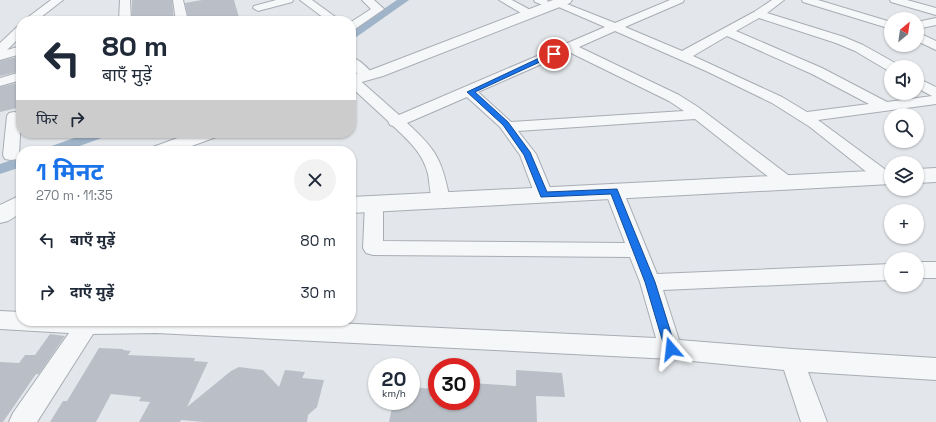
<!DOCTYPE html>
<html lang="hi">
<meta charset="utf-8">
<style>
body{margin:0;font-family:"Space Grotesk","Noto Sans Devanagari",sans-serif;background:#f2f2f3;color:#1f2937;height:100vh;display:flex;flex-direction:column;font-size:15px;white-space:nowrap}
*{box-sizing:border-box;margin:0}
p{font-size:13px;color:#747a83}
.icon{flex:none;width:22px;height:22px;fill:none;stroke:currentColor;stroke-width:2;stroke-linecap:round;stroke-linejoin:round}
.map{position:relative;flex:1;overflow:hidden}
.side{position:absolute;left:16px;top:146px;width:340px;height:180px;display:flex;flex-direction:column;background:#fff;border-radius:16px;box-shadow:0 1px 3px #0004}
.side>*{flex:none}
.banner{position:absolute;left:16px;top:16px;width:340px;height:122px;border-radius:16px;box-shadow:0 1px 3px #0004;background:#fff;color:#1f2937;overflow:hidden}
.needle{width:26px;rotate:29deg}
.controls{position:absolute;left:884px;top:12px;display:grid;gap:8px}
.controls a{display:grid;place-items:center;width:40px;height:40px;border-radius:50%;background:#fff;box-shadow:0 1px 3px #0004;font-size:20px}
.speed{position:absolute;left:368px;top:358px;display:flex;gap:8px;font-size:20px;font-weight:700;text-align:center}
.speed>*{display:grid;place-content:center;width:52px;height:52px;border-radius:50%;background:#fff;box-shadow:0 1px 3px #0004;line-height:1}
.speed small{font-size:10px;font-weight:400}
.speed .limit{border:6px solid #d22;background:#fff;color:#111}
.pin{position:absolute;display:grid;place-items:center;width:34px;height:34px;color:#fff;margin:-17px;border:2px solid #fff;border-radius:50%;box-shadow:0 1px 4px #0007}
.me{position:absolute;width:44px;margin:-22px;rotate:343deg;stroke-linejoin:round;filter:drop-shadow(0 0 3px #0008)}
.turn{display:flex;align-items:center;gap:14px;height:84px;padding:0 20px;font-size:18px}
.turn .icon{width:52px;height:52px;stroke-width:2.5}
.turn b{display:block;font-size:28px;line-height:34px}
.then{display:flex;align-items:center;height:38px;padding:0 20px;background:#0003;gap:8px;font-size:15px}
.round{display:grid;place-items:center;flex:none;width:42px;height:42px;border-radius:21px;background:#f2f2f3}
.overview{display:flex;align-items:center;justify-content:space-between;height:68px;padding:0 20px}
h1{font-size:24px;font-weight:700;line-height:30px;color:#1a73e8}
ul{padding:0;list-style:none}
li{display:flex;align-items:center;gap:12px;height:52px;padding:0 20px}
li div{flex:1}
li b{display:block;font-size:15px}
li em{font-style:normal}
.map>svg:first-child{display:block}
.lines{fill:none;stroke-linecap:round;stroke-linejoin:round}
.canal{fill:#9fb4c9;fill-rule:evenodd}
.building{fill:#babfc7}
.minor-casing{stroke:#a8adb4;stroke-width:2}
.tertiary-casing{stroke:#a8adb4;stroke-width:2}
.minor{fill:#f5f7f9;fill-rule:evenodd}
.tertiary{fill:#f5f7f9;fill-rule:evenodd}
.route{fill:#1a73e8;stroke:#114b97}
</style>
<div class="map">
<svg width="936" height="422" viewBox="0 0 936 422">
<rect width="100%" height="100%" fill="#e3e6ea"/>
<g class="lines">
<path class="canal" d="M 397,0 L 409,0 L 355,38 L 351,39 L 351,31 Z
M 88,133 L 109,133 L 107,136 L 66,151 L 43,151 L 46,148 Z
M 21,157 L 21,167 L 0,174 L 0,164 Z"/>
</g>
<path class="building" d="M 132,0 L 172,0 L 174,21 L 132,21 Z
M 202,0 L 234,0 L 240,21 L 189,21 L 185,3 Z
M 21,56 L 21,71 L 0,76 L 0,61 Z
M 21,82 L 21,107 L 0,112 L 0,87 Z
M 50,334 L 65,336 L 39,374 L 36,374 L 3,422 L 0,422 L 0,362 L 19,363 L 25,355 L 35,355 Z
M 99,348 L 123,349 L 123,350 L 131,351 L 128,355 L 195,358 L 194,361 L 208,362 L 187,407 L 231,371 L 239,367 L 263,370 L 279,387 L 285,370 L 305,372 L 302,378 L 324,380 L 317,407 L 308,415 L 307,422 L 204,422 L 181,420 L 180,422 L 139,422 L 150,402 L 139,401 L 141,397 L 111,394 L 96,422 L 50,422 L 63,401 L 67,401 Z
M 516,370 L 562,373 L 565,397 L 536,396 L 537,422 L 389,422 L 393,403 L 408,403 L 408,401 L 411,401 L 411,387 L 432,389 L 431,399 L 437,400 L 437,401 L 471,401 L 471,383 L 516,386 Z"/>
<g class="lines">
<g class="minor-casing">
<path id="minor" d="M 51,0 L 63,0 L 36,21 L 23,21 Z
M 120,0 L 130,0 L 131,21 L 119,21 Z
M 173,0 L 183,0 L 188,21 L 176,21 Z
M 276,0 L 293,0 L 292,2 L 258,11 L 253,8 L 254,6 Z
M 300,0 L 312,0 L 341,21 L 328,21 Z
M 362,0 L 374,0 L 384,9 L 355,29 L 351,30 L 351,22 L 371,9 Z
M 499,0 L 512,0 L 534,12 L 536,14 L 534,16 L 526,16 Z
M 534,0 L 547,0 L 548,2 L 543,5 L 535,2 Z
M 557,0 L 615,23 L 670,0 L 684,0 L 683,2 L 625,27 L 682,51 L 754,12 L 772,0 L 784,0 L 767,13 L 844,37 L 863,45 L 897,64 L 899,67 L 891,67 L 891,71 L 887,70 L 855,51 L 836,43 L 759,18 L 736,31 L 822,68 L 887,102 L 932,96 L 917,88 L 917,78 L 936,87 L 936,104 L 818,120 L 890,173 L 890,181 L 884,183 L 878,181 L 810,127 L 772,103 L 706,71 L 615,31 L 579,47 L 679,95 L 698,107 L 792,178 L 794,182 L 792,186 L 786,188 L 780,186 L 695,119 L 518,131 L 536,154 L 553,195 L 550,199 L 544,201 L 538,199 L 535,195 L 520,155 L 500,127 L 467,97 L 407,123 C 437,150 442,160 450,200 L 447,204 L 441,206 L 435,204 C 429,195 430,184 428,174 C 423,153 408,140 393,126 L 390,125 L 388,121 L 351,87 L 351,76 L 356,77 L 399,115 L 605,27 L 554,5 L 553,3 ZM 727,36 L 812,74 L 869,104 L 807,112 L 782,97 L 693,56 ZM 569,52 L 669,101 L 684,111 L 511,122 L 478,92 Z
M 802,0 L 818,0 L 891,22 L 891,29 L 803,2 Z
M 890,0 L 907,0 L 936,8 L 936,15 L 891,2 Z
M 936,18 L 936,25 L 917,29 L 917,22 Z
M 21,25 L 21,36 L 7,50 L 21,46 L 21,54 L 0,60 L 0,43 L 17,27 Z
M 917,32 L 936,41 L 936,50 L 917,41 Z
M 351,57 C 358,59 366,66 371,72 L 369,75 L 359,75 L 351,68 Z
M 21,72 L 21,80 L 0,86 L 0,78 Z
M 14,112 L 19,113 L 21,115 L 19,155 L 17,159 L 11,160 L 5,159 L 3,155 L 7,116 L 9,113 Z
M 614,185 L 620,187 L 623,191 L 657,274 L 891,264 L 891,280 L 663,290 L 679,340 L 792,349 L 936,358 L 936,380 L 808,372 L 827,422 L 801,422 L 784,370 L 671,359 L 156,333 L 93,334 L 37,422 L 9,422 L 13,413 L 69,333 L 0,329 L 0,311 L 21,312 L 21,321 L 292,321 L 656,338 L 640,282 L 630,257 L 373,255 L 366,253 L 363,248 L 365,204 L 368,200 L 374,198 L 380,200 L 383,204 L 383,241 L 625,243 L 605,191 L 608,187 Z
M 917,262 L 936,262 L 936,278 L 917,278 Z"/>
</g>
<g class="tertiary-casing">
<path id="tertiary" d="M 553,0 L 572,0 L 570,3 L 383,76 L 351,85 L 351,75 L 371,70 Z
M 191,133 L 218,133 L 216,137 L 178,151 L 150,151 L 153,147 Z
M 936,168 L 936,182 L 917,183 L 917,169 Z
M 891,170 L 891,184 L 351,213 L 351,197 Z
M 21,195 L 21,213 L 8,221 L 0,223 L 0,205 Z"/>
</g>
<use href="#minor" class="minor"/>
<use href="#tertiary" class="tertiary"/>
</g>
<path class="route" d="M 552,52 L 557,54 L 475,92 L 508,122 L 530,152 L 547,192 L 617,189 L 655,282 L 676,349 L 675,353 L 671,354 L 667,353 L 665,349 L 645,282 L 611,194 L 541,197 L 524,155 L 503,125 L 467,92 Z"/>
</svg>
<div class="controls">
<a><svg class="needle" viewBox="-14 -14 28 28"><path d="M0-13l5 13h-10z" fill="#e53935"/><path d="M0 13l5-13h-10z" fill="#747a83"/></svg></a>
<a><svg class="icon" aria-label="sound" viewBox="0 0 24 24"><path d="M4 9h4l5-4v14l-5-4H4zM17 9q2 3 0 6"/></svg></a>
<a><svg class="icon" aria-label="search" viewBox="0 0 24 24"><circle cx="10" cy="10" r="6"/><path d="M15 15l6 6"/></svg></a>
<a><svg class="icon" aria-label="layers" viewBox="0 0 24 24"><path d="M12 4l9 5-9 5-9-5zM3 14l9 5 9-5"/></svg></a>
<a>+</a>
<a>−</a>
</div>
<div class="speed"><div>20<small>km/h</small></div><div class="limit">30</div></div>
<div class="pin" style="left:554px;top:54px;background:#d93025"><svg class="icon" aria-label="arrive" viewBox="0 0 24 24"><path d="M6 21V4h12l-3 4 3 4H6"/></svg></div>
<svg class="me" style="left:671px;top:349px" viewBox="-20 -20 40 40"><path d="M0-17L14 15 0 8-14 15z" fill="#1a73e8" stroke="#fff" stroke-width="4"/></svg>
<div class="banner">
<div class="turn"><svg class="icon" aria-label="left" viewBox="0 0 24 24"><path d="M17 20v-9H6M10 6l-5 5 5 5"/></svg><div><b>80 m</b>बाएँ मुड़ें</div></div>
<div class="then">फिर<svg class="icon" aria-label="right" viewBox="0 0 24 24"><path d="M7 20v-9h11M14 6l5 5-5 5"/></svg></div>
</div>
<section class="side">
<div class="overview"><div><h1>1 मिनट</h1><p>270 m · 11:35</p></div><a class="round"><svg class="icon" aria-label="close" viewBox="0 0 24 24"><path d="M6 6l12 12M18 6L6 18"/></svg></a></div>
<ul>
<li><svg class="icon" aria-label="left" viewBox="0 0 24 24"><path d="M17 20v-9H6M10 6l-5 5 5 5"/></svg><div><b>बाएँ मुड़ें</b></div><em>80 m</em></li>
<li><svg class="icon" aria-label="right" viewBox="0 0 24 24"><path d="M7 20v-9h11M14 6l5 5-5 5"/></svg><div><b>दाएँ मुड़ें</b></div><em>30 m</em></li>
</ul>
</section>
</div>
